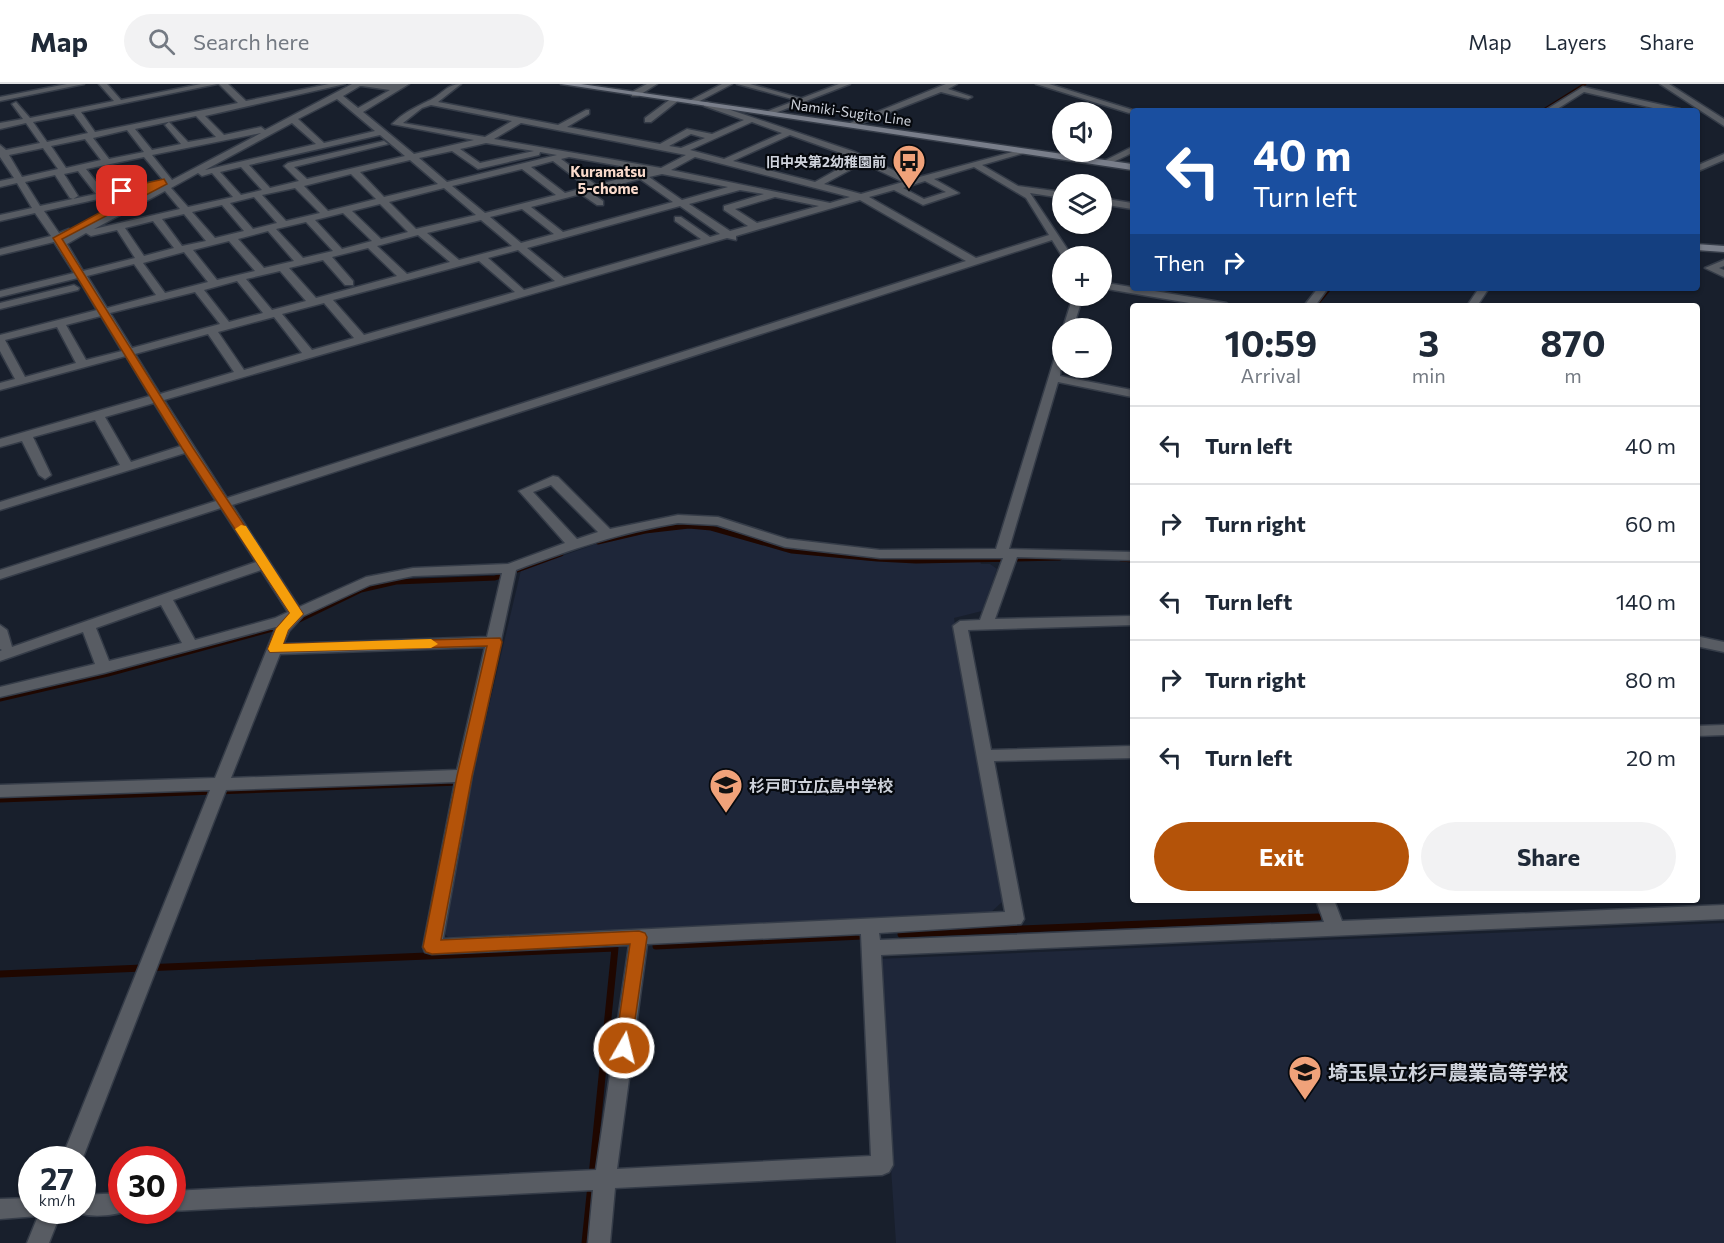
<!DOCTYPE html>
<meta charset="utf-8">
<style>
body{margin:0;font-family:Commissioner,"Noto Sans JP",sans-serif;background:#f2f2f3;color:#1f2937;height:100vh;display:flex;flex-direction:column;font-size:22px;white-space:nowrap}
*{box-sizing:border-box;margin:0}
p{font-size:20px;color:#747a83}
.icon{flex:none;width:33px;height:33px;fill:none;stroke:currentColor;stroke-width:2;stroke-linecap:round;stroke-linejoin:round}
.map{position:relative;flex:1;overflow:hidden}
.panel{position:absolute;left:1130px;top:219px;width:570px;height:600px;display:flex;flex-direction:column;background:#fff;border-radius:6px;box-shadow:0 2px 4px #0004}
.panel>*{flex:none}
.guide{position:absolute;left:1130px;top:24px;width:570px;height:183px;border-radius:6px;box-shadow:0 2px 4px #0004;background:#1a4fa0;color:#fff;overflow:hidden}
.buttons{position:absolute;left:1052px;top:18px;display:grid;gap:12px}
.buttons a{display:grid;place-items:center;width:60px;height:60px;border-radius:50%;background:#fff;box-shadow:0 2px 4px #0004;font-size:30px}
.speed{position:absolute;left:18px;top:1062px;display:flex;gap:12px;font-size:30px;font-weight:700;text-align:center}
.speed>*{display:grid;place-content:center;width:78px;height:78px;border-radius:50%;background:#fff;box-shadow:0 2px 4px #0004;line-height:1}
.speed small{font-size:15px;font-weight:400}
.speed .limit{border:9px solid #d22;background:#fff;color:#111}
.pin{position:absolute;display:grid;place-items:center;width:51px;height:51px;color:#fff;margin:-26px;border-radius:12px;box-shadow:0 3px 9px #0006}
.me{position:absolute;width:66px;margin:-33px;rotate:8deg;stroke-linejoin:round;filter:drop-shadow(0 0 4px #0008)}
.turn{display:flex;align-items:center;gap:21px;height:126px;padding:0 24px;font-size:27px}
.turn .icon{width:78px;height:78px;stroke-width:2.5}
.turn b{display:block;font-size:42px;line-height:51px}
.then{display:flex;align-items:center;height:57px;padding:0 24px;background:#0003;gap:12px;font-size:22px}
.eta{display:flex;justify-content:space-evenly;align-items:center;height:102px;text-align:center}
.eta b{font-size:36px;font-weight:700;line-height:42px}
.primary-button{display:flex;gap:12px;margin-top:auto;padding:12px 24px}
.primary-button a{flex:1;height:69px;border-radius:36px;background:#b45309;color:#fff;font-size:24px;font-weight:700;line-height:69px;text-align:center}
.primary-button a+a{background:#f2f2f3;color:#1f2937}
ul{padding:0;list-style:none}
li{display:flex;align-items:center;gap:18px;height:78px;padding:0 24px;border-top:2px solid #e0e1e3}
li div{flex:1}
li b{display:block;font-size:22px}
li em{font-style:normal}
header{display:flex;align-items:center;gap:36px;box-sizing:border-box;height:84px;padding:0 30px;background:#fff;border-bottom:2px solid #e0e1e3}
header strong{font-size:28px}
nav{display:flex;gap:33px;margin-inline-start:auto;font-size:21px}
.search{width:420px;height:54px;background:#f2f2f3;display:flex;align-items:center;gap:15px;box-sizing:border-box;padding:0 21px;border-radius:33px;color:#747a83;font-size:22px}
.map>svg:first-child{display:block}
.built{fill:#1e2639}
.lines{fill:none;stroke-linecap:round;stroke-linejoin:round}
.stream-far3{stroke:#1f0700;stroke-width:3}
.stream-far2{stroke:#1f0700;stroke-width:4}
.stream-far1{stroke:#1f0700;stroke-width:5}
.stream{stroke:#1f0700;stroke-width:7}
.minor-casing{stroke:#353c48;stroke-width:3}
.tertiary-casing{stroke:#353c48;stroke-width:3}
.secondary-casing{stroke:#353c48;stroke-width:3}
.minor{fill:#585c63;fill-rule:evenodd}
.tertiary{fill:#585c63;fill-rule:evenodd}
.secondary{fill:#797e8a;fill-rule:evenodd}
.route{fill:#b45309;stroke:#753606;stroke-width:1.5}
.slow{fill:#f59e0b}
.labels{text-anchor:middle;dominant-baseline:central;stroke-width:4.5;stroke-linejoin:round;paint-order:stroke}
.far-street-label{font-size:14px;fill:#cfd3dc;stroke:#06090e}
.far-poi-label{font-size:14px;font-weight:bold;fill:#cfd3dc;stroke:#06090e;text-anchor:end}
.far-neighbourhood-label{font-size:15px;font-weight:bold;fill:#f9dacb;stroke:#06090e}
.poi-label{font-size:16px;font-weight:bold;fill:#cfd3dc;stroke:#06090e;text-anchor:start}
.near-poi-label{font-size:20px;font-weight:bold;fill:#cfd3dc;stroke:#06090e;text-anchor:start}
</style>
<header>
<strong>Map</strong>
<div class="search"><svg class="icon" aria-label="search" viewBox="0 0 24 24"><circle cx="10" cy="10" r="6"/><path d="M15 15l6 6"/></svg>Search here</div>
<nav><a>Map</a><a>Layers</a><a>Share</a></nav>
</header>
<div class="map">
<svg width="1724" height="1159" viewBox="0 0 1724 1159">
<rect width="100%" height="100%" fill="#181f2c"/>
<path class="built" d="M 693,443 L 716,447 L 786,468 L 874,477 L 980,477 L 981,480 L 990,480 L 997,485 L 982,527 L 954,534 L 1002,818 L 989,830 L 451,856 L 441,846 L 484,643 L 521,486 L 602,458 L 663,446 Z
M 1724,839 L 1724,1159 L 896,1159 L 877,875 Z"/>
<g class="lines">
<path class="stream-far3" d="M 1542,27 L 1585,0"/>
<path class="stream-far2" d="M 1315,222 L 1330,204"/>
<path class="stream-far1" d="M 598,458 L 645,447 L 689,442 L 711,444 L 792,467 L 877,475 L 916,477 L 1060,474
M 1121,475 L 1132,476
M 295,538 L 361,506 L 396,498 L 495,494 L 561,470
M 0,615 L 108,590 L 280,543
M 0,716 L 460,699"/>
<path class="stream" d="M 901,850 L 1318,833
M 656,862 L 862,852
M 0,890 L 615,864 L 592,1092
M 585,1159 L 591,1101"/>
<g class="minor-casing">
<path id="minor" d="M 67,0 L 84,0 L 0,17 L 0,13 Z
M 99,0 L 107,0 L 121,16 L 201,0 L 217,0 L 81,28 L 95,48 L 238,19 L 219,0 L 228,0 L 246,17 L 329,0 L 345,0 L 205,32 L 224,51 L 261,43 L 265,46 L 352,0 L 409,0 L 363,28 L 414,70 L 474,56 L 392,40 C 403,29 414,24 428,17 C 441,12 446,0 461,0 L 438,18 L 558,41 L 586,26 L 589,26 L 589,30 L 567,43 L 660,60 L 687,45 L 712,50 L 744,36 L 704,22 L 704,18 L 707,18 L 855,68 L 912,95 L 1024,65 L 1024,69 L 982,81 L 1018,102 L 1062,108 L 1062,114 L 1030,109 L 1072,172 L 1062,172 L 1052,156 L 232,421 L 299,523 L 366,493 L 413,484 L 508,480 L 565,459 L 519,407 L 553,392 L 558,393 L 610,445 L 678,431 L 718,433 L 787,455 L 880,466 L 996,465 L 1058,263 L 1062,262 L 1060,292 L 1132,306 L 1132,313 L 1058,298 L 1009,465 L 1132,468 L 1132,476 L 1017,473 L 995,535 L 1132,532 L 1132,541 L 968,546 L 991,666 L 1132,662 L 1132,674 L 994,677 L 1024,835 L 1021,840 L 879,849 L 880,856 L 1324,838 L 1316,816 L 1334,816 L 1342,837 L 1724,821 L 1724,835 L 881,871 L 893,1081 L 889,1088 L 882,1091 L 615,1104 L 610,1159 L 588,1159 L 593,1106 L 172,1127 L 172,1107 L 596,1086 L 629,861 L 432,870 L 425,868 L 423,863 L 455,698 L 226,706 L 82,1076 L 61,1076 L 210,706 L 0,713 L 0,701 L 215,694 L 276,543 L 104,589 L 0,613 L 0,603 L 95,580 L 83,548 L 0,577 L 0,567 L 2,566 L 0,565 L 0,541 L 7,546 L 12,563 L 256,478 L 221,424 L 0,495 L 0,486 L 216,417 L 185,369 L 0,426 L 0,418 L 120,381 L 95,336 L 33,353 L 51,391 L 45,395 L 39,391 L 22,357 L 0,363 L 0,355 L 150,312 L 126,272 L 0,306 L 0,299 L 15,295 L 0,267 L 0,251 L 97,226 L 78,194 L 0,213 L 0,207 L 74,189 L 54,158 L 0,171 L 0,165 L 51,152 L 35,129 L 0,137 L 0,131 L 32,124 L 17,99 L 0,103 L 0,97 L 14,94 L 0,73 L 0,61 L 6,66 L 40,59 L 26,39 L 0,45 L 0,39 L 23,35 L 12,20 L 16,18 L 30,34 L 114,17 ZM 360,2 L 362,2 L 390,6 L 358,24 L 343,12 ZM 337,15 L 375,47 L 324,59 L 298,35 ZM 431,21 L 512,37 L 485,53 L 403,39 L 422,24 ZM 74,30 L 88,49 L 47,58 L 33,38 ZM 196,32 L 216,53 L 188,58 L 169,38 L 165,41 L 181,60 L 152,66 L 135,45 ZM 752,38 L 782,49 L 724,75 L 690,66 ZM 292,39 L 316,60 L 205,86 ZM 521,39 L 686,71 L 661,84 L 494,55 ZM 127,46 L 144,68 L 109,75 L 93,54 ZM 261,49 L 172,96 L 152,71 ZM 691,50 L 705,54 L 681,64 L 669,62 ZM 380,51 L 405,72 L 307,95 L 294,83 L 388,60 L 384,57 L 288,79 L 284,82 L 299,97 L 270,104 L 249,81 ZM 790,51 L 849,72 L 856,75 L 815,98 L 733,77 ZM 85,55 L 101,76 L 66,84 L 51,62 ZM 486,59 L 534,67 L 480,79 L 460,65 ZM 43,64 L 58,85 L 22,93 L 9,71 ZM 452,67 L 478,85 L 539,71 L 540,68 L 557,71 L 447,98 L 419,74 ZM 144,73 L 163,96 L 104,108 L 86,85 ZM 569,73 L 649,87 L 596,101 L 561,75 ZM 695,73 L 850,113 L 830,119 L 671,86 ZM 410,76 L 438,100 L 384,113 L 360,88 ZM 553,77 L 587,103 L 565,109 L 531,83 ZM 863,79 L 903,98 L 861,110 L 824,100 ZM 241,83 L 262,106 L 241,111 L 220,88 ZM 974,83 L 1026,114 L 1049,151 L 976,174 L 869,113 L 894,106 L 923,121 L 959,109 L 934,95 ZM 522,85 L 556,111 L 485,129 L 452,102 ZM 78,87 L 96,110 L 40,122 L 25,98 L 55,91 L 70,114 L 73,115 L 78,112 L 64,90 ZM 198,89 L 202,92 L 212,89 L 233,113 L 188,123 L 171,104 ZM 351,90 L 376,115 L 328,127 L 304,102 ZM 662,90 L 728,103 L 682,116 L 649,93 ZM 640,95 L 673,118 L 563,148 L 531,123 L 581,110 L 597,121 L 603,121 L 603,117 L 590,108 ZM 925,97 L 946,108 L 924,115 L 903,104 ZM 162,101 L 74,148 L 69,145 L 59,149 L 44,127 ZM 295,104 L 320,129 L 286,137 L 262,111 ZM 444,104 L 476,131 L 416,145 L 389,118 ZM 740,106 L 764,110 L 724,122 L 724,126 L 748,142 L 730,147 L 689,120 ZM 165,107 L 180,125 L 94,145 ZM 254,113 L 277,139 L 253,145 L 230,119 ZM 775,113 L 819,122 L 757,139 L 735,125 ZM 860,116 L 966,177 L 227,414 L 164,316 L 727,154 L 736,156 L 736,152 ZM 380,120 L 408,148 L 381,155 L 352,127 ZM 222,121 L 244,147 L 215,154 L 192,128 ZM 680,122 L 720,150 L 710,153 L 681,133 L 675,133 L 675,137 L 701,155 L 564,194 L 527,164 ZM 522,125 L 554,150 L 521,159 L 490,133 ZM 343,129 L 372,157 L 342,165 L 315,136 ZM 184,130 L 206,157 L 182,162 L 162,135 ZM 481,136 L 512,162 L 459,176 L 427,149 ZM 153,137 L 174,164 L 144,172 L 125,144 ZM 306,138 L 333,167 L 303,174 L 276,145 ZM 117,146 L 135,174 L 83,187 L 67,160 L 86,149 L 91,152 ZM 268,147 L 294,177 L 264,184 L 238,155 ZM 418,151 L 450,178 L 407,190 L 377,162 ZM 229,157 L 255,187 L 217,196 L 193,166 ZM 368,164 L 397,192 L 316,214 L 289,184 L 323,176 L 345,201 L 353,201 L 353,197 L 332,173 ZM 518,166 L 555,197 L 524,206 L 488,174 ZM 184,168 L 208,198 L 165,209 L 143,179 ZM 479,177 L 515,208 L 364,251 L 333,216 ZM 134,180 L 156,211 L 107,224 L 87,192 ZM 280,187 L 306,217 L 272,226 L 246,195 ZM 237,197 L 263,229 L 229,238 L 204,206 ZM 195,208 L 220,240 L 132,264 L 110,229 ZM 324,219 L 354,254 L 312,266 L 282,230 ZM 101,232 L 122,267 L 86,276 L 66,241 ZM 274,233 L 302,269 L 244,286 L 218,248 ZM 57,243 L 76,279 L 25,293 L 5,256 ZM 208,250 L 234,288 L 160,310 L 135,270 ZM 154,319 L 181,362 L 131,378 L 105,333 ZM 551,401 L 598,448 L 577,455 L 533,408 ZM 678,439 L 717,441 L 785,463 L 880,474 L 1003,474 L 980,536 L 960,537 L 953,542 L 1005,828 L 443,855 L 472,692 L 516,486 C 573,465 618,449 678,439 ZM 261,486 L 288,528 L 275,534 L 195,556 L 173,516 ZM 502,489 L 487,553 L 283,560 L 289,547 L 303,532 L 370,501 L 413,492 ZM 161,521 L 182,559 L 109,577 L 96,544 ZM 485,563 L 457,686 L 231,694 L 280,570 ZM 861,850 L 871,1072 L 617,1085 L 647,860 Z
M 647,0 L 657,0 L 638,12 L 632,12 L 632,8 Z
M 722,0 L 732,0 L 694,20 L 687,18 Z
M 737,0 L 750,0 L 807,16 L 803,18 Z
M 946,0 L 957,0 L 948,5 L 972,13 L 968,15 L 941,8 L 852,43 L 845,41 Z
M 1036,0 L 1049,0 L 1136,27 L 1129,29 Z
M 1660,0 L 1669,0 L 1724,35 L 1724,42 Z
M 1583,3 L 1680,25 L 1681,27 L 1666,27 L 1584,8 L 1554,27 L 1544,27 Z
M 672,14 L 679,16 L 651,38 L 645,38 L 645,34 Z
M 1132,63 L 1132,69 L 1107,81 L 1100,79 Z
M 1724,70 L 1724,76 L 1696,88 L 1696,82 Z
M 1101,114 L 1132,119 L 1132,125 L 1101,120 Z
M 1724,176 L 1724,182 L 1719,184 L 1724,186 L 1724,193 L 1705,184 Z
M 1101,198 L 1226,219 L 1231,222 L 1207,222 L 1101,204 Z
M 74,201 L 79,204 L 78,206 L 0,225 L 0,219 Z
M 1318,204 L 1328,204 L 1315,222 L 1304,222 Z
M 1479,204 L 1489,204 L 1477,222 L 1467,222 Z
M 1073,212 L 1083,212 L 1073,244 L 1063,244 Z
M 1696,552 L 1724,558 L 1724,568 L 1696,562 Z
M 1724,641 L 1724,651 L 1696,652 L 1696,642 Z
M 122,1109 L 122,1126 L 129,1126 C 115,1132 85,1135 74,1126 L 82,1126 L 82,1111 Z
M 32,1114 L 32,1126 L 62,1126 L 49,1159 L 27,1159 L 38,1132 L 0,1135 L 0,1115 Z"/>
</g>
<g class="tertiary-casing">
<path id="tertiary" d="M 839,0 L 850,0 L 770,31 L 763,29 Z"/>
</g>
<g class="secondary-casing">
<path id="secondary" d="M 561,0 L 581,0 L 1132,80 L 1132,86 Z
M 1696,160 L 1724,162 L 1724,168 L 1696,166 Z"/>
</g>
<use href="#minor" class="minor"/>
<use href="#tertiary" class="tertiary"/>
<use href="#secondary" class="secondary"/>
</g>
<path class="route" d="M 164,95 L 167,100 L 62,155 L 193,364 L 303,530 L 288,546 L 283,560 L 500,554 L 502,558 L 472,692 L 441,856 L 639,847 L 645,849 L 647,853 L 630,970 L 624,972 L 617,970 L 615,964 L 630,860 L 432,870 L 426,868 L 423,863 L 457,692 L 487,562 L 270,568 L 268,565 L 276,545 L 290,529 L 182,364 L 53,154 L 145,104 L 122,109 L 119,105 Z"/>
<path class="slow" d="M 241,441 L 246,442 L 303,530 L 288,546 L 283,560 L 431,555 L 438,560 L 431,564 L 270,568 L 268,565 L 276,545 L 290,529 L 235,445 Z"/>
<defs>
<g id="bus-pin" transform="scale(1.725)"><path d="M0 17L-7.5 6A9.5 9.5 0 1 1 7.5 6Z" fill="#f0a27a" stroke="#06090e"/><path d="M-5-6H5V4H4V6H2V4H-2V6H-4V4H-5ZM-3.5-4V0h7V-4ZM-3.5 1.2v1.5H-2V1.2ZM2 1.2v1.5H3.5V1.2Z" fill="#111"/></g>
<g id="school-pin" transform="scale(1.725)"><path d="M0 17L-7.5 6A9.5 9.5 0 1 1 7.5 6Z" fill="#f0a27a" stroke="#06090e"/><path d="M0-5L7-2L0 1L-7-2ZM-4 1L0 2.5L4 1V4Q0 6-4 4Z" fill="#111"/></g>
</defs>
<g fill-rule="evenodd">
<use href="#bus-pin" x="909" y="77"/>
<use href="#school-pin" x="726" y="701"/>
<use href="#school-pin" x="1305" y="988"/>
</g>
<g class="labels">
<g class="far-street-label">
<text transform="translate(851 28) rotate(8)">Namiki-Sugito Line</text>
</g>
<g class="far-poi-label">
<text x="886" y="77">旧中央第2幼稚園前</text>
</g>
<g class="far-neighbourhood-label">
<text x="608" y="87">Kuramatsu<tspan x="608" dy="17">5-chome</tspan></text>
</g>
<g class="poi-label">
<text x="749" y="701">杉戸町立広島中学校</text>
</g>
<g class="near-poi-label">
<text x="1328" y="988">埼玉県立杉戸農業高等学校</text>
</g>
</g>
</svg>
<div class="buttons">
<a><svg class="icon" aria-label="sound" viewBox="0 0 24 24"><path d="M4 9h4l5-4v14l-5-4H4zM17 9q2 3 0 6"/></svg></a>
<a><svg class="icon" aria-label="layers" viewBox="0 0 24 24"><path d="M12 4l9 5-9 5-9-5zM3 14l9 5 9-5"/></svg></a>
<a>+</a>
<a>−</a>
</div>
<div class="speed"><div>27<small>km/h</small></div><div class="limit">30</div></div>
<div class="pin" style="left:122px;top:107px;background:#d93025"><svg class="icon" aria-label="arrive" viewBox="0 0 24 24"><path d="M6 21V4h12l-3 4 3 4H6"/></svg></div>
<svg class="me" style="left:624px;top:964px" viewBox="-20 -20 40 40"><circle r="17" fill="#b45309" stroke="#fff" stroke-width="3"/><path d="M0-11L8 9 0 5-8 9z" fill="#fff"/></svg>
<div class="guide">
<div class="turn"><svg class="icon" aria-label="left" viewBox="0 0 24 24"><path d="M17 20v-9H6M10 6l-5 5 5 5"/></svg><div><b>40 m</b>Turn left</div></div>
<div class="then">Then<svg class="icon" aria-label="right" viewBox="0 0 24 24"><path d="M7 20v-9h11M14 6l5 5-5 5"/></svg></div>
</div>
<section class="panel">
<div class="eta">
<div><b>10:59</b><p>Arrival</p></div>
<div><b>3</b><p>min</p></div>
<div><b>870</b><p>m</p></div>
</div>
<ul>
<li><svg class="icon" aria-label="left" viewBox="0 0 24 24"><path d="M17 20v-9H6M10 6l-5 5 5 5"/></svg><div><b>Turn left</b></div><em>40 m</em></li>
<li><svg class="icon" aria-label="right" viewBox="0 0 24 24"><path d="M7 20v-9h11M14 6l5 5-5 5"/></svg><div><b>Turn right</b></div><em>60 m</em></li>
<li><svg class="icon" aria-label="left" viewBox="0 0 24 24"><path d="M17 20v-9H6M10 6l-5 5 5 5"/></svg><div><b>Turn left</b></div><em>140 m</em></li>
<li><svg class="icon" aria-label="right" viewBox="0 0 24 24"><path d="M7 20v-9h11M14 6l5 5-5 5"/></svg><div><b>Turn right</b></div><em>80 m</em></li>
<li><svg class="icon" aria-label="left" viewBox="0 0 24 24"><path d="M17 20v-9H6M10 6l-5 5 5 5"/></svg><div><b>Turn left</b></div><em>20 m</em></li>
</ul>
<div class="primary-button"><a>Exit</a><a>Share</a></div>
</section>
</div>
